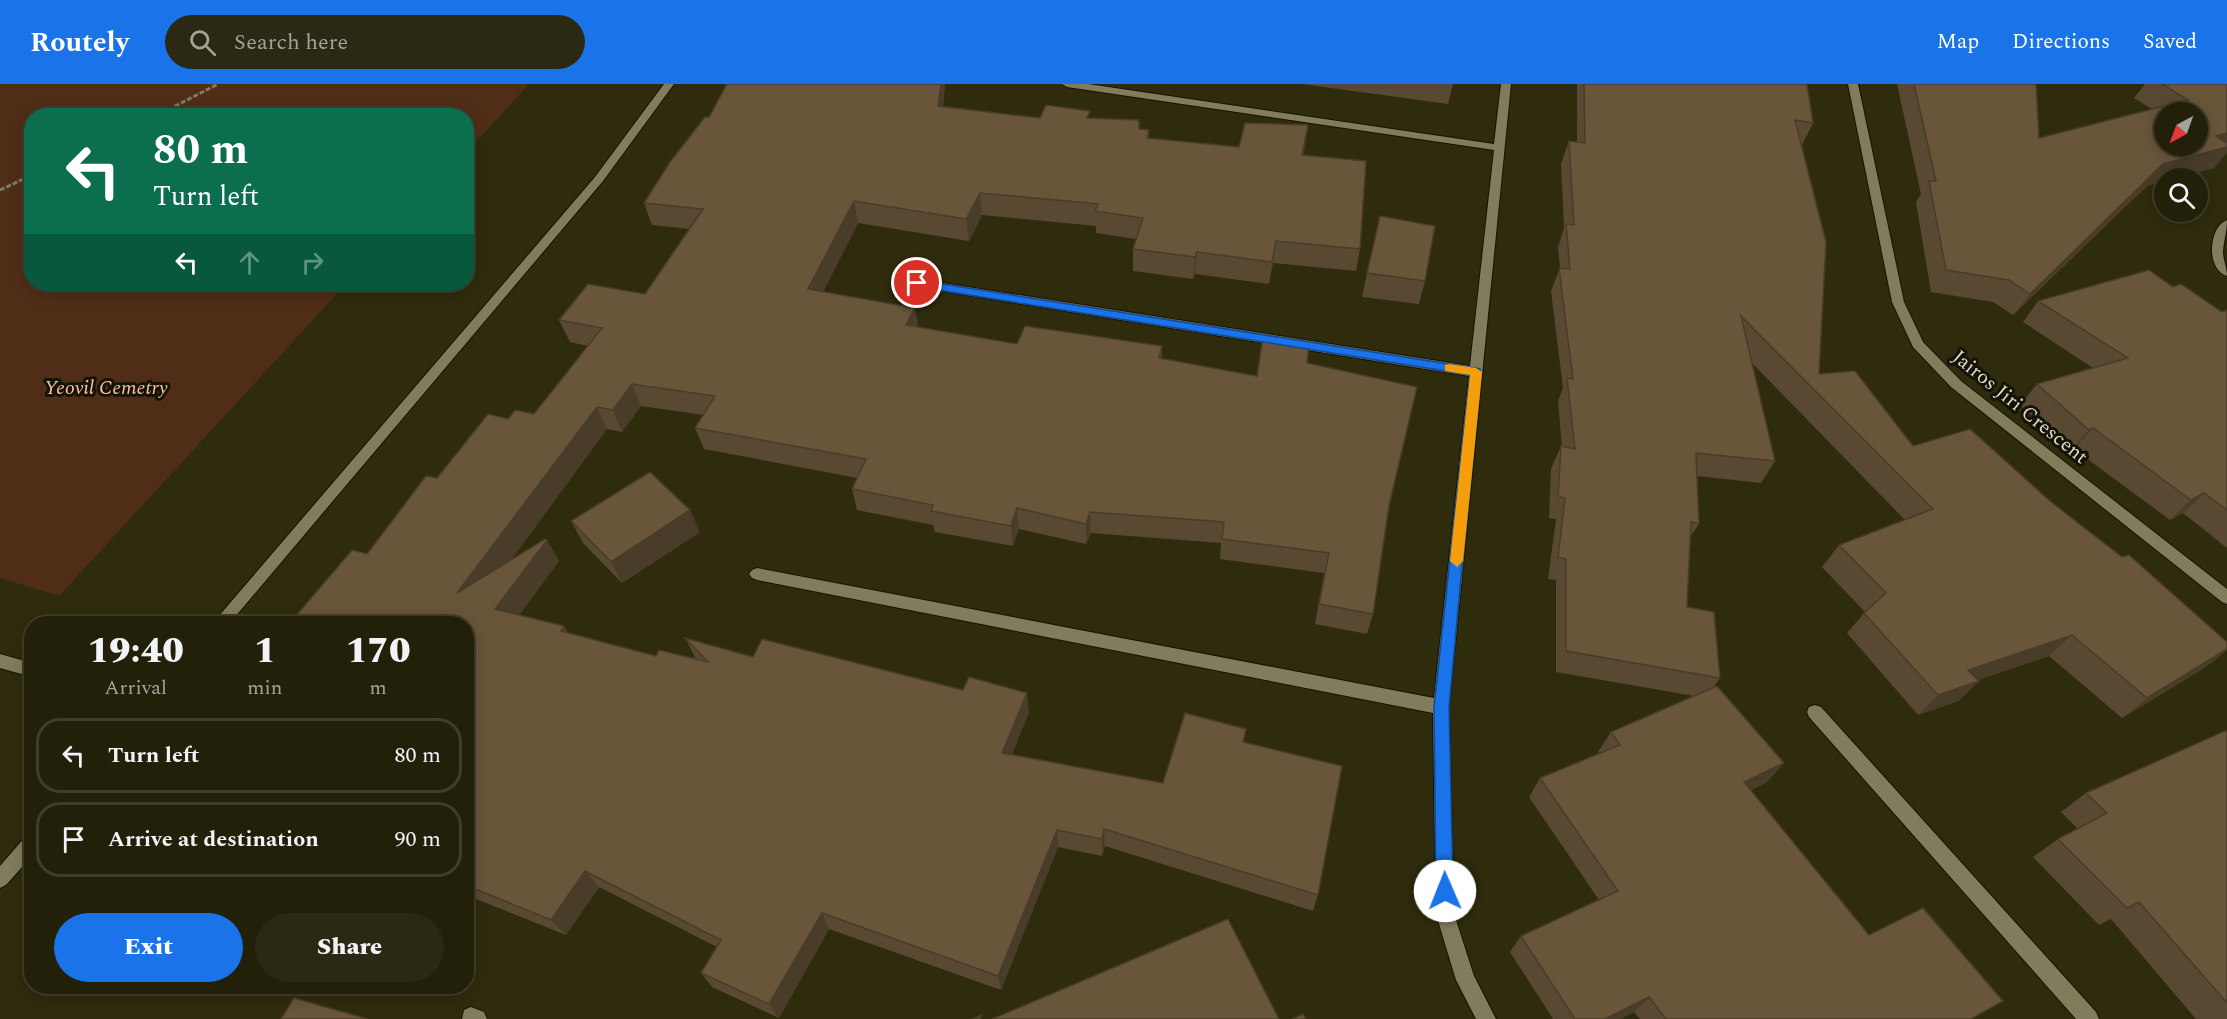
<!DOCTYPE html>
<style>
body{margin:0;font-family:Spectral,serif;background:#2b2813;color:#f1f3f6;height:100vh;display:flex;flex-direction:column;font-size:22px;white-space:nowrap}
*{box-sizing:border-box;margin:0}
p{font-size:20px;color:#a3a39c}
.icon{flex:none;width:33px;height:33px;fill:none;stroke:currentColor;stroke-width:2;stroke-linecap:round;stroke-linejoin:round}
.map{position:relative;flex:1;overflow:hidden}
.details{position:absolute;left:24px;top:532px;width:450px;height:378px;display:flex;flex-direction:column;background:#23200a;border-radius:24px;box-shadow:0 3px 15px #0003,0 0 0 2px #403e2b}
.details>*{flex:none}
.guide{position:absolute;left:24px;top:24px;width:450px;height:183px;border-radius:24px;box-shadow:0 3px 15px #0003,0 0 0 2px #403e2b;background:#0b6e4f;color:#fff;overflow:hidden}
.needle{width:39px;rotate:221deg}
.tools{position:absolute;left:2154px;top:18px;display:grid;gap:12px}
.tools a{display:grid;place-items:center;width:54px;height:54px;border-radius:50%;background:#23200a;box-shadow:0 3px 15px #0003,0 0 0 2px #403e2b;font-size:30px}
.pin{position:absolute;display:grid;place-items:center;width:51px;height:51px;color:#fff;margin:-26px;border:3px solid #fff;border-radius:50%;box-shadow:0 2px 6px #0007}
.me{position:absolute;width:66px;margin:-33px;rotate:359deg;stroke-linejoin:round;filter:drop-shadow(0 0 4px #0008)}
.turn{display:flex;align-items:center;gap:21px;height:126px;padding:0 30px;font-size:27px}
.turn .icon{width:78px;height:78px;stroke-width:2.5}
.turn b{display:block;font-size:42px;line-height:51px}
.lanes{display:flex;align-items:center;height:57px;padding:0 30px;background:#0003;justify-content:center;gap:30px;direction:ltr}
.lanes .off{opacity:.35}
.eta{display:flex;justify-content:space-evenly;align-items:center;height:102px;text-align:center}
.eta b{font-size:36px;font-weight:800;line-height:42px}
.primary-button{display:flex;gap:12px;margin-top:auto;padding:12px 30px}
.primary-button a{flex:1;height:69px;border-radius:36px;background:#1a73e8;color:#fff;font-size:24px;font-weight:800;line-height:69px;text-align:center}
.primary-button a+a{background:#2b2813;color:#f1f3f6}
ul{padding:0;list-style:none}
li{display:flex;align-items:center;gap:18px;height:75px;margin:0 12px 9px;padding:0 18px;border:3px solid #403e2b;border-radius:24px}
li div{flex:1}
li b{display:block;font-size:22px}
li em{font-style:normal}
header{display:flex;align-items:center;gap:36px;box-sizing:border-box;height:84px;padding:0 30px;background:#1a73e8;color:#fff}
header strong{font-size:28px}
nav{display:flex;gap:33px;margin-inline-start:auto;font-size:21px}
.search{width:420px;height:54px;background:#2b2813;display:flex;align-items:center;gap:15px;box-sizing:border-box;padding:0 21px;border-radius:33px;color:#a3a39c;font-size:22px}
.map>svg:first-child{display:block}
.green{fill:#502d17}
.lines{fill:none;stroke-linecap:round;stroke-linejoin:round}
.street-casing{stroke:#171300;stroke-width:2}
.secondary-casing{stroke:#171300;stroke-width:2}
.path{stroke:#7e7b63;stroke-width:3;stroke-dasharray:5 2;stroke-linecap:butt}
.street{fill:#807c5c;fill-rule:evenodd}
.secondary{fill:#807c5c;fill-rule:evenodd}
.wall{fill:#594932}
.shaded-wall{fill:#493c29}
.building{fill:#68553a;stroke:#493c29;stroke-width:1.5;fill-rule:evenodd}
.route{fill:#1a73e8;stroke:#114b97;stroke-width:1.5}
.slow{fill:#f59e0b}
.labels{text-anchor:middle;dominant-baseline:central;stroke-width:6;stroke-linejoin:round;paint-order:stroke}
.park-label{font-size:20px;font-style:italic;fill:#f8c2a4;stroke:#151307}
.street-label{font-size:20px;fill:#dcdac9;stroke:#151307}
</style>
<header>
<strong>Routely</strong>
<div class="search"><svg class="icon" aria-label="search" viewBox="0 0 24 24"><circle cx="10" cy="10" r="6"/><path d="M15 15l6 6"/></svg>Search here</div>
<nav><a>Map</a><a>Directions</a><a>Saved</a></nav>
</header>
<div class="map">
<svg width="2227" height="935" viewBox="0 0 2227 935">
<rect width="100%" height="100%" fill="#2f2b0d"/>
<path class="green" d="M 0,0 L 529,0 L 467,68 L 466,32 L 32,32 L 32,200 L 346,200 L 59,512 L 0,494 Z"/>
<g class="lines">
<g class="street-casing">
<path id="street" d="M 1062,0 L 1088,0 L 1494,60 L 1501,0 L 1511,0 L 1449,623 L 1454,830 L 1474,892 L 1496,935 L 1476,935 L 1456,896 L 1436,830 L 1433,629 L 757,496 L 752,494 L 749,490 L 752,486 L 757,484 L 1434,614 L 1469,292 L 917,203 L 911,199 L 917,195 L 1470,282 L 1494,66 L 1067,3 Z
M 1848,0 L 1858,0 L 1904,218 L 1923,258 L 1961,297 L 2227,505 L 2227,520 L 2222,518 L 1951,303 L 1913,263 L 1892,218 Z
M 2227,136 C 2227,147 2224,156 2223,167 C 2223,176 2227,183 2227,192 C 2205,185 2209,142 2227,136 Z
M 0,570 L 32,579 L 32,593 L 0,584 Z
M 1815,621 L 1821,623 L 2096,928 L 2099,935 L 2076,935 L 1809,633 L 1807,628 L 1809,623 Z
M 471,923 L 484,928 L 487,935 L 462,935 L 464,926 Z"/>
</g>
<g class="secondary-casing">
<path id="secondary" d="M 664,0 L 674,0 L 603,97 L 229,540 L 212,540 L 595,93 Z
M 32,750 L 32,772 L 6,801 L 0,804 L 0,782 L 26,752 Z"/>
</g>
<path class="path" d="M 156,32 L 218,0
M 0,106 L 32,91"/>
<use href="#street" class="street"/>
<use href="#secondary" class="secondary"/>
</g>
<path class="wall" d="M 727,0 L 945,0 L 943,22 L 1040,34 L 1091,34 L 1139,45 L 1149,46 L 1149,54 L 1239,63 L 1305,63 L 1303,71 L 1360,165 L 1356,187 L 1273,179 L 1269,200 L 1195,190 L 1193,195 L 1133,187 L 1133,165 L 1136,155 L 1096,149 L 1096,142 L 982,131 L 969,157 L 858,139 L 823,208 L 919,243 L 1017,260 L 1162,262 L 1162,275 L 1257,292 L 1307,279 L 1389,422 L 1373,530 L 1367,550 L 1315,540 L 1324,489 L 1220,475 L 1221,459 L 1091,449 L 1086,460 L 1019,445 L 1013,462 L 935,448 L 933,441 L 857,426 L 852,405 L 857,394 L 704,365 L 695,344 L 704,331 L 641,322 L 622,348 L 607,345 L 511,476 L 547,456 L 559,477 L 519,531 L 568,549 L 656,572 L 696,575 L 685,554 L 753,573 L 1029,628 L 1012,670 L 1163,699 L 1244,658 L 1318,811 L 1313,827 L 1105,762 L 1102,772 L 1058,763 L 1001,906 L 829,845 L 779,934 L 712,903 L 701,889 L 717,863 L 599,803 L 566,851 L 466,811 L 466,540 L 367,470 L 437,394 L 508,335 L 534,330 L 588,262 L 570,258 L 559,236 L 645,210 L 690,145 L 652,141 L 644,119 L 709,33 Z
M 1302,0 L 1453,0 L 1448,20 Z
M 1577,0 L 1807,0 L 1813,39 L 1802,61 L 1819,290 L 1913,362 L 2050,417 L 2227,558 L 2227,566 L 2206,583 L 2122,634 L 2049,572 L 1978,596 L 1979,597 L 1958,617 L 1918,631 L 1847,549 L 1865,528 L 1822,483 L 1839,461 L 1905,436 L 1752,279 L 1775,377 L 1761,399 L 1697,392 L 1699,440 L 1690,453 L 1687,523 L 1720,594 L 1713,604 L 1784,679 L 1767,698 L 1751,706 L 1869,851 L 1972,935 L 1640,935 L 1634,928 L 1620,935 L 1553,935 L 1510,868 L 1521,852 L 1599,816 L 1529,713 L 1540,694 L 1600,669 L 1598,668 L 1611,648 L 1694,612 L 1556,588 L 1556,496 L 1548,495 L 1556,435 L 1549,434 L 1551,385 L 1561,362 L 1562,363 L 1558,317 L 1563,304 L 1551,207 L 1560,184 L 1558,163 L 1564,144 L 1561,80 L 1569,57 L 1577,58 Z
M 1897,0 L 2036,0 L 2039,54 L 2152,25 L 2134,14 L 2145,0 L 2227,0 L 2227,68 L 2214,84 L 2174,94 L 2164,94 L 2147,102 L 2013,231 L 1993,218 L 1931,208 L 1916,118 L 1921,110 Z
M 1367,189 L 1425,197 L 1419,220 L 1362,213 Z
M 2173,203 L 2222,228 L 2227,226 L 2227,464 L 2183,429 L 2170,436 L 2074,365 L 2071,366 L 2020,321 L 2037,300 L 2093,284 L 2023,238 L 2038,217 Z
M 571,437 L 700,448 L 622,499 L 583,459 Z
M 2227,646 L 2227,935 L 2196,935 L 2111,835 L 2099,841 L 2033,773 L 2058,755 L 2078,745 L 2061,728 L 2086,709 Z"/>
<path class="shaded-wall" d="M 941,0 L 945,0 L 941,43 L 938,22 Z
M 1308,41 L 1305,63 L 1299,93 L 1302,71 Z
M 2227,49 L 2227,68 L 2214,84 L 2174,94 L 2164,94 L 2164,97 L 2147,102 L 2013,231 L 2030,210 L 2163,80 L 2216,52 Z
M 980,109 L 982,131 L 969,157 L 966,135 Z
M 854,117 L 858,139 L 813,227 L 808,205 Z
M 1276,157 L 1273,179 L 1269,200 L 1272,178 Z
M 1197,168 L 1195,190 L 1193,195 L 1195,173 Z
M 915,224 L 919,246 L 906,241 Z
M 1162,262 L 1161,284 L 1159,274 Z
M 632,300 L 641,322 L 622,348 L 613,326 Z
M 597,323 L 607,345 L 472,529 L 457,509 Z
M 2093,344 L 2074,365 L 2071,366 L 2089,346 Z
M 2204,409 L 2183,429 L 2170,436 L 2191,416 Z
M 1017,424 L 1019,445 L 1013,462 L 1011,442 Z
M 690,426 L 700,448 L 622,499 L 611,478 Z
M 1090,428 L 1091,449 L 1086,460 L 1086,440 Z
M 547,456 L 559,477 L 509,545 L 495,525 Z
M 564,542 L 576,562 L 561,547 Z
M 2072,551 L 2049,572 L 1948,606 L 1968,586 Z
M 2227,565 L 2206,583 L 2122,634 L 2147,614 Z
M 1979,597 L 1958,617 L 1918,631 L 1938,611 Z
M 1027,609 L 1029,628 L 1005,687 L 1002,669 Z
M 1784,679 L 1767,698 L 1728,716 L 1744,698 Z
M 1104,745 L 1105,762 L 1102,772 L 1102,755 Z
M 1057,746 L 1058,763 L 1001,906 L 998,892 Z
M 585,787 L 599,803 L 566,851 L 551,836 Z
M 822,829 L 829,845 L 779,934 L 769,920 Z
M 1649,913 L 1634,928 L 1620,935 L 1605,935 Z"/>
<path class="building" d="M 727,0 L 941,0 L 938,22 L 1040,34 L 1046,21 L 1090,27 L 1087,34 L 1139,36 L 1139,45 L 1149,46 L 1147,54 L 1239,63 L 1245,39 L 1308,41 L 1302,71 L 1366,77 L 1360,165 L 1276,157 L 1272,178 L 1197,168 L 1195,173 L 1133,165 L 1143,134 L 1095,127 L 1098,120 L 980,109 L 966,135 L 854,117 L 808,205 L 915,224 L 906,241 L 1017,260 L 1025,242 L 1094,252 L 1162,262 L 1159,274 L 1257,292 L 1263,253 L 1309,259 L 1307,279 L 1417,303 L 1389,422 L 1373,530 L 1319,520 L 1329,469 L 1222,455 L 1224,438 L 1090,428 L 1086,440 L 1017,424 L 1011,442 L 931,427 L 933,421 L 852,405 L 866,375 L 695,344 L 715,312 L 632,300 L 613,326 L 597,323 L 457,509 L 545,455 L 547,456 L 495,525 L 564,542 L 561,547 L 656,572 L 659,566 L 708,578 L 685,554 L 753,573 L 762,555 L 963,606 L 969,593 L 1027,609 L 1002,669 L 1163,699 L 1185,629 L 1246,645 L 1243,658 L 1342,682 L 1318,811 L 1104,745 L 1102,755 L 1057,746 L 998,892 L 822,829 L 769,920 L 701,889 L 721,856 L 585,787 L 551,836 L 466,801 L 466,540 L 289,540 L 352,466 L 367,470 L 426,392 L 437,394 L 488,330 L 508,335 L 515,326 L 534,330 L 602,244 L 559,236 L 588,200 L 645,210 L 703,125 L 644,119 L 670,78 L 705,33 L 709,33 Z
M 1584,0 L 1807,0 L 1813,39 L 1795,36 L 1826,158 L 1819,290 L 1855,287 L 1913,362 L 1970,345 L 2050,417 L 2122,473 L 2129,471 L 2227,558 L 2227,565 L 2147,614 L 2072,551 L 1968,586 L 1979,597 L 1938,611 L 1864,529 L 1886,509 L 1839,461 L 1933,425 L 1741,232 L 1775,377 L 1696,369 L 1699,440 L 1691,438 L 1687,523 L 1714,528 L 1720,594 L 1566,567 L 1566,475 L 1558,473 L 1565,414 L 1558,412 L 1561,362 L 1575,365 L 1567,294 L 1573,295 L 1559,184 L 1570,185 L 1566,140 L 1574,141 L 1569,57 L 1585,59 Z
M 1914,0 L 2036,0 L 2039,54 L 2188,16 L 2162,0 L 2227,0 L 2227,49 L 2216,52 L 2227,59 L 2227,63 L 2163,80 L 2030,210 L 2009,196 L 1946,186 L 1929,97 L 1936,97 ZM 2164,28 L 2198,28 L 2198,62 L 2164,62 Z
M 1380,132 L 1435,142 L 1425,197 L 1367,189 Z
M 2149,186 L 2173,203 L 2181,200 L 2222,228 L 2227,226 L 2227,426 L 2204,409 L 2191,416 L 2093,344 L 2089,346 L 2037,300 L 2128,274 L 2038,217 Z
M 650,388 L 690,426 L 611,478 L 571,437 Z
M 1717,602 L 1784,679 L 1744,698 L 1869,851 L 1923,824 L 2003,917 L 1971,935 L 1666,935 L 1649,913 L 1605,935 L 1575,935 L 1521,852 L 1618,807 L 1540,694 L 1620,661 L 1611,648 Z
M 2227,646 L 2227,919 L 2139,818 L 2127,824 L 2058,755 L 2107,729 L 2086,709 Z
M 1228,835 L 1279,935 L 992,935 Z
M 294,914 L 368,935 L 281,935 Z
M 1303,930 L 1306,935 L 1292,935 Z
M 982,931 L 980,935 L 972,935 Z"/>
<path class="route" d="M 917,196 L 1480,285 L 1449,623 L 1453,807 L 1451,812 L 1445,815 L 1439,812 L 1436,807 L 1434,623 L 1470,291 L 913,202 L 913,197 Z"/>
<path class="slow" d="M 1449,280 L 1476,284 L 1482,288 L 1463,477 L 1457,483 L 1450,477 L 1470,291 L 1445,287 L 1445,281 Z"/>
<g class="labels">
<g class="park-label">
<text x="106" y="304">Yeovil Cemetry</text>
</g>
<g class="street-label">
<text transform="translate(2020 323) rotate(39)">Jairos Jiri Crescent</text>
</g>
</g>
</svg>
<div class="tools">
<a><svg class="needle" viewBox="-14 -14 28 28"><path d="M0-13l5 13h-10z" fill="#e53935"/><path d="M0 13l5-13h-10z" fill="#a3a39c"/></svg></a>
<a><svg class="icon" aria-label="search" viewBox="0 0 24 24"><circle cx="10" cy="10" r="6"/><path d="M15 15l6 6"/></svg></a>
</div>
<div class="pin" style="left:917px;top:199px;background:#d93025"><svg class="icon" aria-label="arrive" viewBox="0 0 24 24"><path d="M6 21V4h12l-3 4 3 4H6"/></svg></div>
<svg class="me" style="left:1445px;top:807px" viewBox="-20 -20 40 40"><circle r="19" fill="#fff"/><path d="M0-13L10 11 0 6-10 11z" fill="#1a73e8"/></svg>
<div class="guide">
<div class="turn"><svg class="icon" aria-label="left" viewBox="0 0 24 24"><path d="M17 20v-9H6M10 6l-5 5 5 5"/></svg><div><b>80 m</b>Turn left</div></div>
<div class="lanes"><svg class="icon" aria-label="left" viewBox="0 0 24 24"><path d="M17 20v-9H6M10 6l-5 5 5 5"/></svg><svg class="icon off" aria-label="ahead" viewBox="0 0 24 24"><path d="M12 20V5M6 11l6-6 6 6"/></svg><svg class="icon off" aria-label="right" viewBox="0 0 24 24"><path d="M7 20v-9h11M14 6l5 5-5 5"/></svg></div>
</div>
<section class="details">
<div class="eta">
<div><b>19:40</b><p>Arrival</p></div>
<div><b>1</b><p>min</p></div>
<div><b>170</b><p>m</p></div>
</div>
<ul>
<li><svg class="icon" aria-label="left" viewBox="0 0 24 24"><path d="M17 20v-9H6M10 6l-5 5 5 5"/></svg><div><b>Turn left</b></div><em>80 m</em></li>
<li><svg class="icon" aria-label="arrive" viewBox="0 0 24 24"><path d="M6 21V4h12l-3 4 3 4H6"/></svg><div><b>Arrive at destination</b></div><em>90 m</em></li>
</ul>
<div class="primary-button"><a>Exit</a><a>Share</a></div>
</section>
</div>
